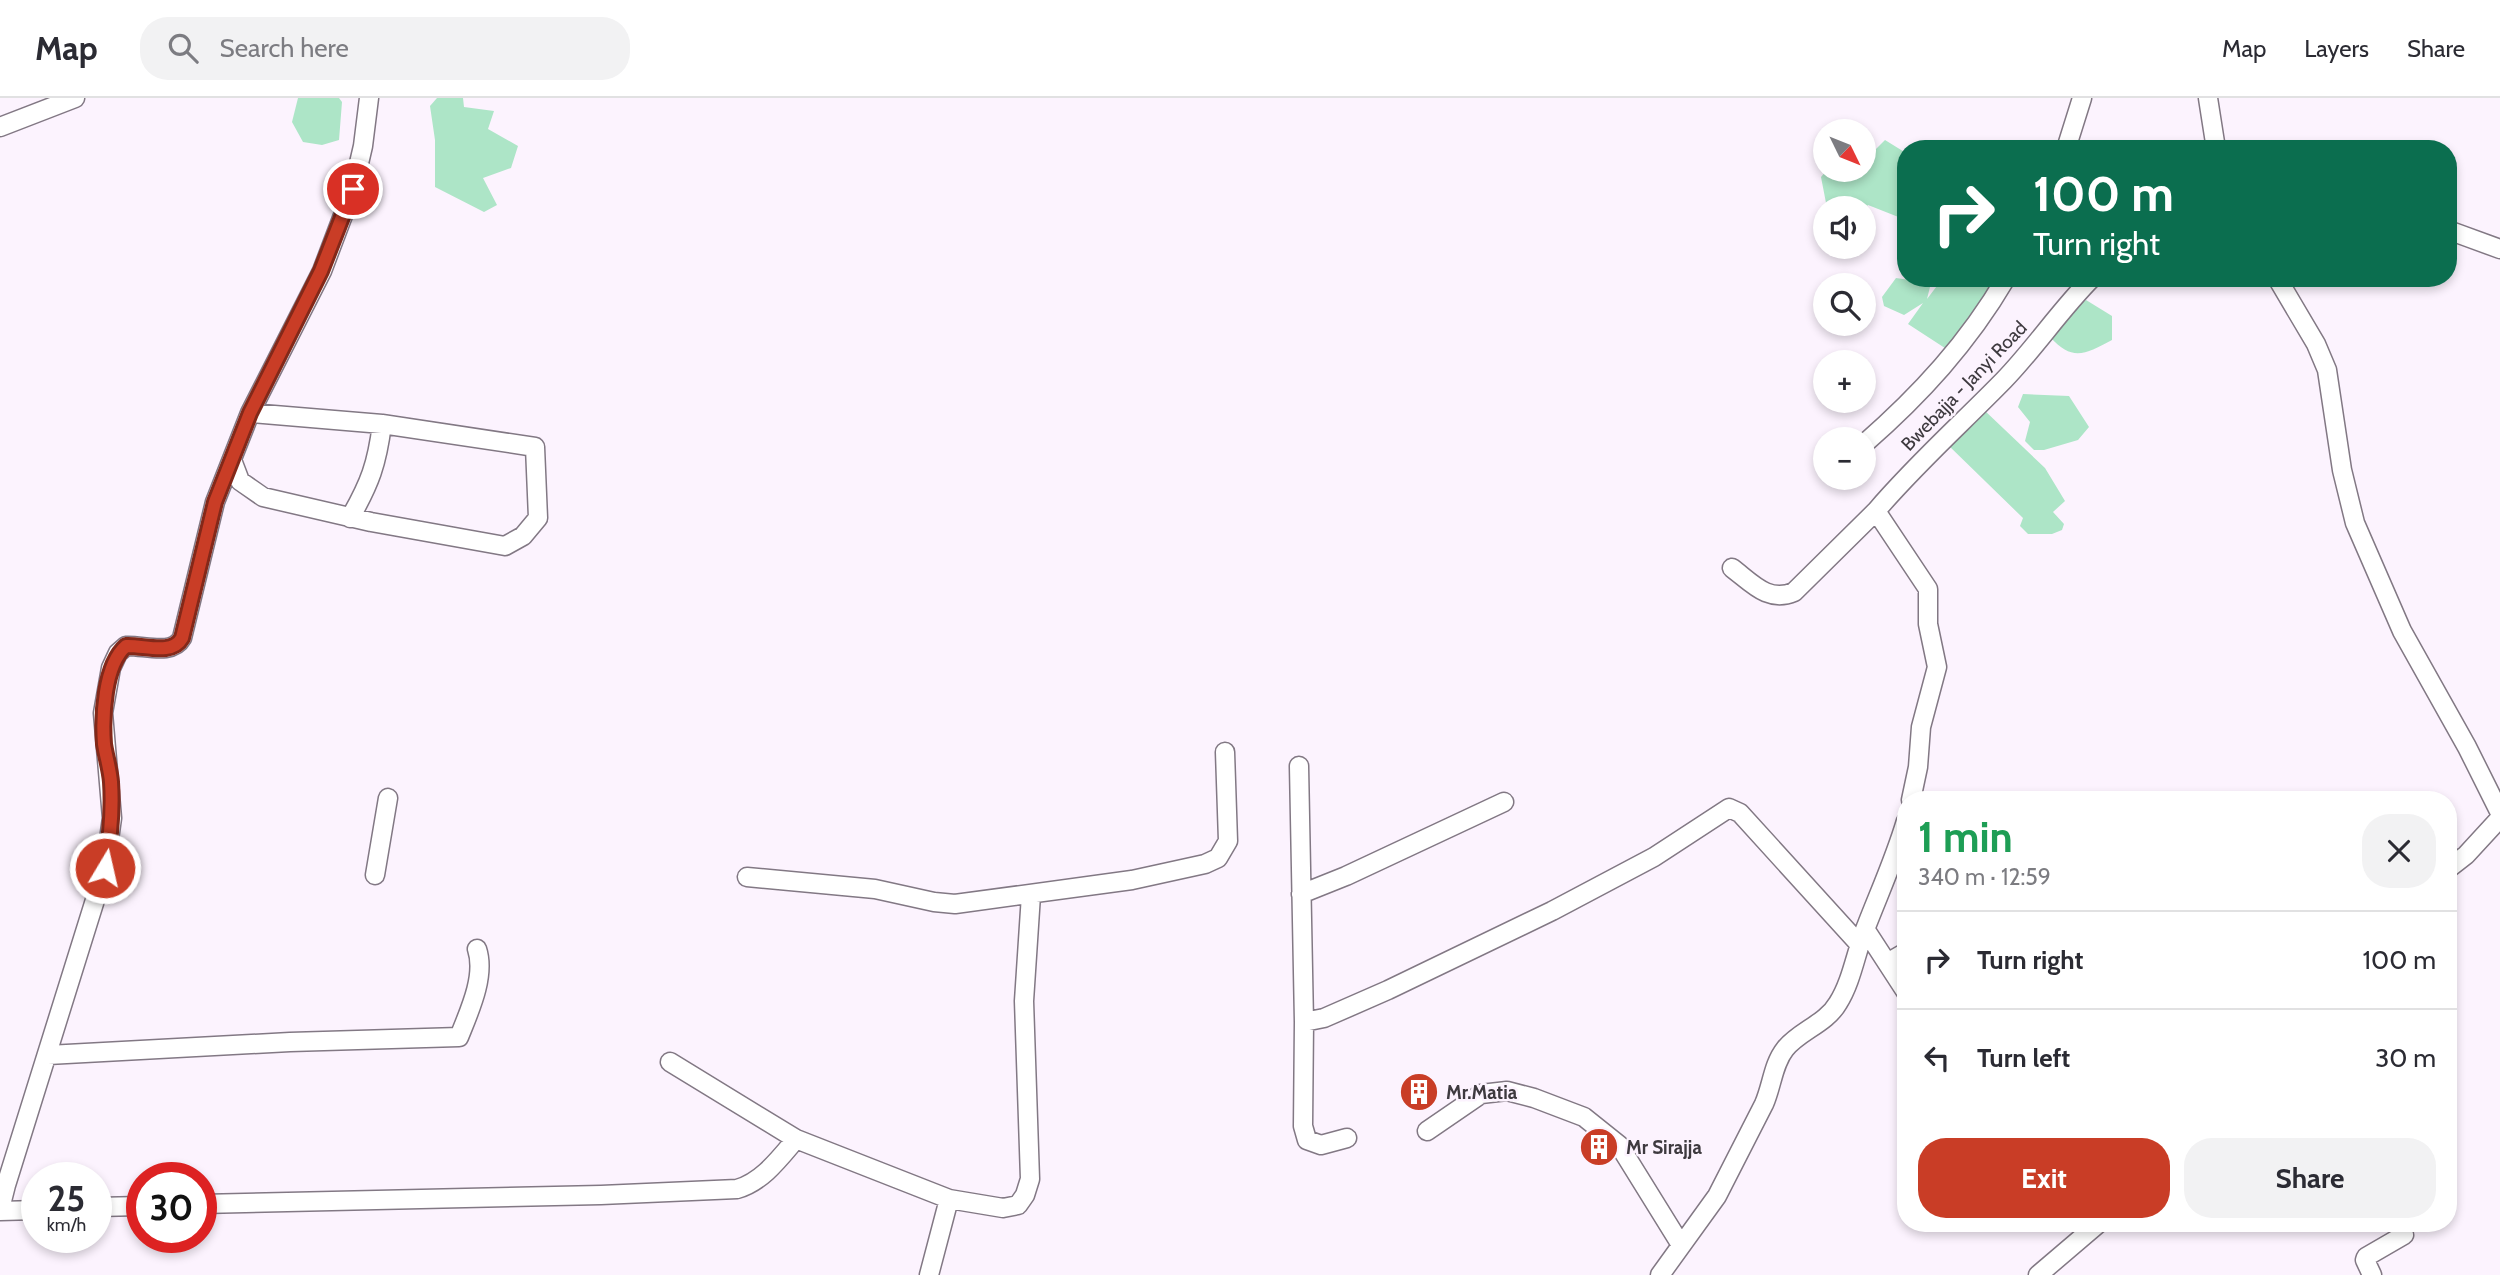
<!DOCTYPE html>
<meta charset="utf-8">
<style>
body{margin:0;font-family:Cabin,sans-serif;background:#f2f2f3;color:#2b2b33;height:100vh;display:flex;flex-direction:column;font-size:26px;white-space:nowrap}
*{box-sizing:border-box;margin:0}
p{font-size:23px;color:#7c7c81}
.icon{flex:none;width:38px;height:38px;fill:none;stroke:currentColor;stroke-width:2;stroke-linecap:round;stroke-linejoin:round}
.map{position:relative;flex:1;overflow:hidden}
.drawer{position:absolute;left:1897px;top:693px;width:560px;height:441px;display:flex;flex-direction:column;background:#fff;border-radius:28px;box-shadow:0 4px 10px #0003}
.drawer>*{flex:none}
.guide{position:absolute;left:1897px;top:42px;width:560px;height:147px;border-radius:28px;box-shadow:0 4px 10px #0003;background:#0b6e4f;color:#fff;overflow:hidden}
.needle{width:46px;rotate:133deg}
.buttons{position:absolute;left:1813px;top:21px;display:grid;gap:14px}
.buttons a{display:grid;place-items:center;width:63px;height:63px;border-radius:50%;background:#fff;box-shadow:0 4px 10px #0003;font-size:35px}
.speed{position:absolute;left:21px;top:1064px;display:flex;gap:14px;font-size:35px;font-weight:700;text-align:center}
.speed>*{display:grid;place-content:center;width:91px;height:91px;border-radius:50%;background:#fff;box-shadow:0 4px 10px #0003;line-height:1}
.speed small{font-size:18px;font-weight:400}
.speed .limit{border:10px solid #d22;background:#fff;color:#111}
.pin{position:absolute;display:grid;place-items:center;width:60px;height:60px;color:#fff;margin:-30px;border:4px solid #fff;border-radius:50%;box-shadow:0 2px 7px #0007}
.me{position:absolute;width:77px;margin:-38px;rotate:9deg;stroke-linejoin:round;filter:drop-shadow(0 0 5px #0008)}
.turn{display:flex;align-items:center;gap:24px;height:147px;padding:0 21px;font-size:32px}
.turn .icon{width:91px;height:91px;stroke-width:2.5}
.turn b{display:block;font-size:49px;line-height:60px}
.round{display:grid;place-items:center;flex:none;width:74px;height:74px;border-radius:28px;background:#f2f2f3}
.summary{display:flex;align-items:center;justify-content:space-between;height:119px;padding:0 21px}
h1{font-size:42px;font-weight:800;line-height:52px;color:#1e9e55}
.cta{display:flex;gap:14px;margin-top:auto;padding:14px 21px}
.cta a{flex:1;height:80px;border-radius:28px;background:#c93d26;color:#fff;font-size:28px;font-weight:800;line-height:80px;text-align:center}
.cta a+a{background:#f2f2f3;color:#2b2b33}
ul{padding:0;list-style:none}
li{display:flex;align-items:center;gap:21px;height:98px;padding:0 21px;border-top:2px solid #e1e1e2}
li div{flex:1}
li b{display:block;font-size:26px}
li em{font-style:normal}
header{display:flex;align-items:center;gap:42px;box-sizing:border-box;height:98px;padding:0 35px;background:#fff;border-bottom:2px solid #e1e1e2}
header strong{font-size:33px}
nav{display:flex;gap:38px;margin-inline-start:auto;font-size:24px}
.search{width:490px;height:63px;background:#f2f2f3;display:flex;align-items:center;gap:18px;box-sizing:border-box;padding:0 24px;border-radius:28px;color:#7c7c81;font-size:26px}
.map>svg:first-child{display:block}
.green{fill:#ade5c7}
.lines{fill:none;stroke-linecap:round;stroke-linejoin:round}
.minor-casing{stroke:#827884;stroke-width:21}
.minor{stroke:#fff;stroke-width:18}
.route-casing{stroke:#832819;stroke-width:18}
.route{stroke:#c93d26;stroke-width:12}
.labels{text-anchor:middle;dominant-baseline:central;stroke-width:5;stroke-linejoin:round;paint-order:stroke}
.street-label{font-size:19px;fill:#3e3a3f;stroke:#fcf3fe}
.poi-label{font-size:19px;font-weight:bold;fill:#3e3a3f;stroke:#fcf3fe;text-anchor:start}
</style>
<header>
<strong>Map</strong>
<div class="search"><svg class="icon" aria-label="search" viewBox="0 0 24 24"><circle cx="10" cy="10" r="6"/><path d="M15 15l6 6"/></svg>Search here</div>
<nav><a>Map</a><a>Layers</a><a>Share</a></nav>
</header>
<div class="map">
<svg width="2500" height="1177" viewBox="0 0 2500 1177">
<rect width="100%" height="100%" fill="#fcf3fe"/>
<path class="green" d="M 298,0 L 339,0 L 342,4 L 339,42 L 322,47 L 303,44 L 292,24 Z
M 437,0 L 463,0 L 464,9 L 494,13 L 488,31 L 518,48 L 511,70 L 483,80 L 497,107 L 484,114 L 435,89 L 435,42 L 430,8 Z
M 1885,42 L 1906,55 L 1906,122 L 1868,107 L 1864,113 L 1864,110 L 1827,110 L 1821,79 L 1827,72 L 1864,72 L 1864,63 Z
M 1896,180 L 1931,185 L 1927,201 L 1943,180 L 2001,180 L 1951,254 L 1908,226 L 1923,205 L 1904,217 L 1884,208 L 1882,199 Z
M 2086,202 L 2112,218 L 2112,242 C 2085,256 2073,264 2050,239 L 2066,217 Z
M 2023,296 L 2069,298 L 2089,329 L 2078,342 L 2044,352 L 2034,352 L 2025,343 L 2030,324 L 2018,309 Z
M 1983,311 L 2045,370 L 2065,403 L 2053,414 L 2064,426 L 2062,432 L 2052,436 L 2028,436 L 2020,428 L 2023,420 L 1947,346 Z"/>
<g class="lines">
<g class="minor-casing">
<path id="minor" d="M 2208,0 L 2216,51
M 0,29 L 75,0
M 2066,51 L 2082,0
M 2448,132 L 2500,151
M 2277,180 L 2316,246 L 2327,272 L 2342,372 L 2355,425 L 2402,533 L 2467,649 L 2500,715
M 1864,346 C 1920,297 1968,245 2006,180
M 232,362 L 240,383 L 263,399 L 371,424 L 505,448 L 523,438 L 538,420 L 535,349 L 382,326 L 250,315
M 350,420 C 370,385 377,366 382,326
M 1732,470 C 1752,485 1768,505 1794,494 L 1876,413
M 1299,668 L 1304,924 L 1324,920 L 1388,892 L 1552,813 L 1654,759 L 1729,710 L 1740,715 L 1860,847
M 1911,702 L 1918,669 L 1921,629 L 1937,569 L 1928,526 L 1928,491 L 1876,413 C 1916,366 1961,326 2004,282 C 2035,250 2060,212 2092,180
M 2448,771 L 2466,757 L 2500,720
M 375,777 L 388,700
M 747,779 L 875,791 L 934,804 L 955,806 L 1132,782 L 1205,766 L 1218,760 L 1228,743 L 1225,654
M 1301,796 L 1346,778 L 1504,704
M 1865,831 L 1906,894
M 1887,865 L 1906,854
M 1304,924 L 1303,1028 L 1307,1042 L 1321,1047 L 1347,1040
M 48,957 L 290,944 L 459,939 C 469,914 486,878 477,851
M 670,964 L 796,1041 L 949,1101 L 1003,1110 L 1018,1107 L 1025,1097 L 1030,1081 L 1024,903 L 1031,797
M 1427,1033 L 1481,996 L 1507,993 L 1534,1000 L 1584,1019 L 1619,1047 L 1681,1147
M 201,1106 L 601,1097 L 737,1091 C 762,1084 779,1061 796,1041
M 96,1109 L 142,1108
M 0,1111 L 6,1087 L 105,770 L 112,720 L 103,615 L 111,570 L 118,555 L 126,548 C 144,547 172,558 182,540 L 215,404 L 250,315 L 322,173 L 353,91 L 363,48 L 369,0
M 0,1113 L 37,1112
M 929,1177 L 949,1101
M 1660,1177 L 1717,1098 L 1764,1006 C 1772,988 1773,966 1785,951 C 1799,933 1826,926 1838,905 C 1852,883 1856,853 1866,829 C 1880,793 1895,760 1906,723
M 2038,1177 L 2099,1125
M 2372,1177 L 2365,1162 L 2366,1159 L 2404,1137"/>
</g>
<use href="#minor" class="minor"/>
</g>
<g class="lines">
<g class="route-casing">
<path id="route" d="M 105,770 C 110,742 113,713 111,684 C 110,671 106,659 104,646 C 102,619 104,567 126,548 C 144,547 172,558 182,540 L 215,404 L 250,315 L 321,173 L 353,91"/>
</g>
<use href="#route" class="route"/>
</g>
<defs>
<g id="building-disc" transform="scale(2.0125)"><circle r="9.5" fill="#c93d26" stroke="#fcf3fe"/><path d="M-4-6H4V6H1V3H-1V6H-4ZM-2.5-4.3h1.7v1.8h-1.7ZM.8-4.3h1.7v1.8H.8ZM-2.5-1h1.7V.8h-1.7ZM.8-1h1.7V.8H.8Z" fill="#fff"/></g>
</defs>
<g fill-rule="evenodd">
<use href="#building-disc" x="1419" y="994"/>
<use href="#building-disc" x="1599" y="1049"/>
</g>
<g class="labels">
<g class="street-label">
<text transform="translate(1964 288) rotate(-46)">Bwebajja - Janyi Road</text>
</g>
<g class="poi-label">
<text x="1446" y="994">Mr.Matia</text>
<text x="1626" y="1049">Mr Sirajja</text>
</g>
</g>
</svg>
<div class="buttons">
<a><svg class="needle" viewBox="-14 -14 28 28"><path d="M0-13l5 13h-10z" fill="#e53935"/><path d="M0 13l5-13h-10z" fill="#7c7c81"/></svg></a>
<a><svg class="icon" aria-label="sound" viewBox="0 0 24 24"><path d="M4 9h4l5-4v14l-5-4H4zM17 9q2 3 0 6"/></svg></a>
<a><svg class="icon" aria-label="search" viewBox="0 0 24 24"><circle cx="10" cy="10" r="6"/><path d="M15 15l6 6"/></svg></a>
<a>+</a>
<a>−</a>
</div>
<div class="speed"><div>25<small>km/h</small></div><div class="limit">30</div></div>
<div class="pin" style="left:353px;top:91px;background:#d93025"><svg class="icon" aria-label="arrive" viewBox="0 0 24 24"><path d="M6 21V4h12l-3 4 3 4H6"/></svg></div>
<svg class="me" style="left:105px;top:770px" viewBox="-20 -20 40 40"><circle r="17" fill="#c93d26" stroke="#fff" stroke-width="3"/><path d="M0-11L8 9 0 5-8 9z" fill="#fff"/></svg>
<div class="guide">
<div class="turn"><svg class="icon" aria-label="right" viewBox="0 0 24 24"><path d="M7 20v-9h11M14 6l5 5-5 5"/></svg><div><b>100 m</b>Turn right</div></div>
</div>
<section class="drawer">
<div class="summary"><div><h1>1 min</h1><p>340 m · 12:59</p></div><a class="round"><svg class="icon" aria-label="close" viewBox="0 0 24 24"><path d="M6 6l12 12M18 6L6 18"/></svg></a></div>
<ul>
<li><svg class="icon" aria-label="right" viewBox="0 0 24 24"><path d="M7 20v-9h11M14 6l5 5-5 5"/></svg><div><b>Turn right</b></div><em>100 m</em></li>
<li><svg class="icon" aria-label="left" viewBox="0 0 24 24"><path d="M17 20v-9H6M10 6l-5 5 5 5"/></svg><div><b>Turn left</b></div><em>30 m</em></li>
</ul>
<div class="cta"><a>Exit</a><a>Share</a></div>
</section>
</div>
